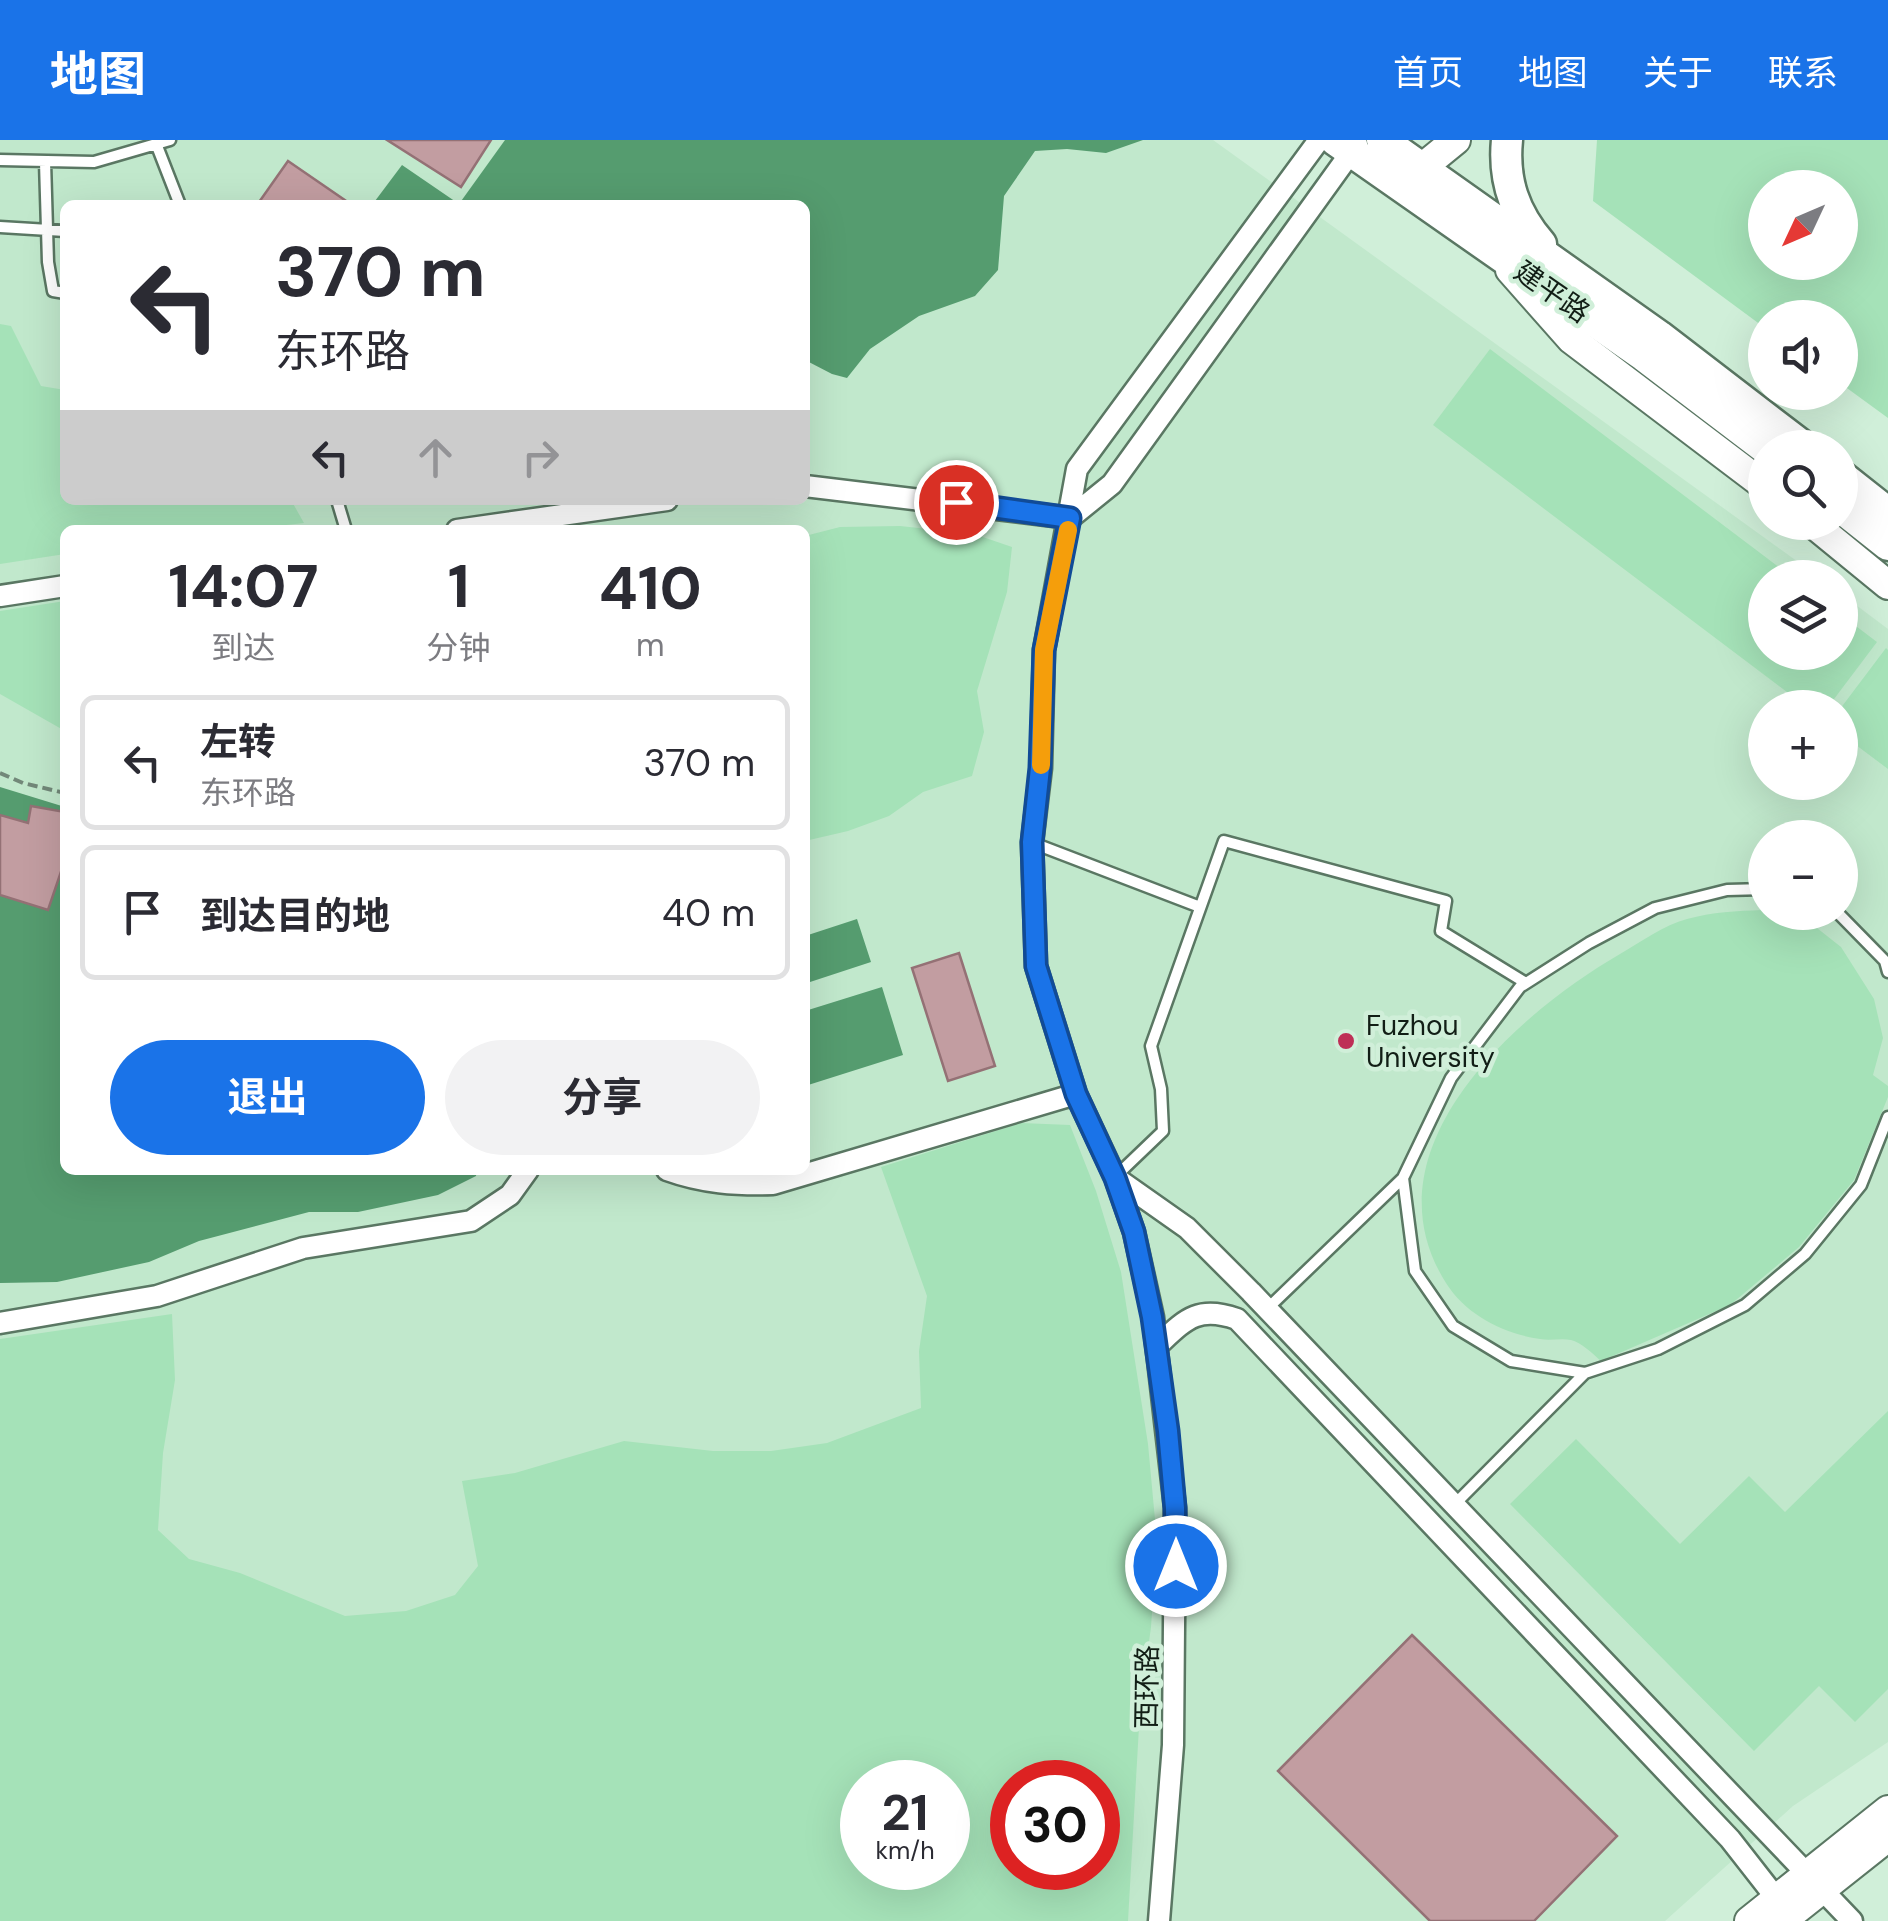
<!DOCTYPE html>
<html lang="zh">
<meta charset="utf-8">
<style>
body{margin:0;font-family:"DM Sans","Noto Sans SC",sans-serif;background:#f2f2f3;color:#2b2b33;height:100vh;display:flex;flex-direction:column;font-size:38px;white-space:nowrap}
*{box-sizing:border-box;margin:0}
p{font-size:32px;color:#7c7c81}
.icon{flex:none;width:55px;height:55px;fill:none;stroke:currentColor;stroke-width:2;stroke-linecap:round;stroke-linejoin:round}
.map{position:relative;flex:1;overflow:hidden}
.sheet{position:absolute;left:60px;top:385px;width:750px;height:650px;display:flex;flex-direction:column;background:#fff;border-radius:15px;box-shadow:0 10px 40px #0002}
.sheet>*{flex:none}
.banner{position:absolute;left:60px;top:60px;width:750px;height:305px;border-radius:15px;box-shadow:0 10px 40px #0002;background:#fff;color:#2b2b33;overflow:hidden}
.needle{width:65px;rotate:226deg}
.fabs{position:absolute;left:1748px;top:30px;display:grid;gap:20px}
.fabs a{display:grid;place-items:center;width:110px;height:110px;border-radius:50%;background:#fff;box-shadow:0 10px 40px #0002;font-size:50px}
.speed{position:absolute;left:840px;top:1620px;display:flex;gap:20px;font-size:50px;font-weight:700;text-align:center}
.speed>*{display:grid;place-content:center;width:130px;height:130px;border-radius:50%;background:#fff;box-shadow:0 10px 40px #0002;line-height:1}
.speed small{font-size:25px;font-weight:400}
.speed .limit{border:15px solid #d22;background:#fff;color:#111}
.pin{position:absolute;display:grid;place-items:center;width:85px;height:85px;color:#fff;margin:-42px;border:5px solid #fff;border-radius:50%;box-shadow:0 2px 10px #0007}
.me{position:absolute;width:110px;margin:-55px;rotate:0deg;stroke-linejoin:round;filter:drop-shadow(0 0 8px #0008)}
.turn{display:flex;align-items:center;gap:35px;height:210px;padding:0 50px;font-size:45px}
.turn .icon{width:130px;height:130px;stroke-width:2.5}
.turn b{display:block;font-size:70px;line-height:85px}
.lanes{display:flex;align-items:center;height:95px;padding:0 50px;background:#0003;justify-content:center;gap:50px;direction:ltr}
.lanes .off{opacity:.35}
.eta{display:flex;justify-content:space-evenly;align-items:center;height:170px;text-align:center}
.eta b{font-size:60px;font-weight:700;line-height:70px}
.action{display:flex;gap:20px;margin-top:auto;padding:20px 50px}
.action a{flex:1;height:115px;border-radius:60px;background:#1a73e8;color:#fff;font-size:40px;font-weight:700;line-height:115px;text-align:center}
.action a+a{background:#f2f2f3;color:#2b2b33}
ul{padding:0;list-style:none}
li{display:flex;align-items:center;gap:30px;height:135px;margin:0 20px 15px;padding:0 30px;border:5px solid #e1e1e2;border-radius:15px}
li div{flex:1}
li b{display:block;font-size:38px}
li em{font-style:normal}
header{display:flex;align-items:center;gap:60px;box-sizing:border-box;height:140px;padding:0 50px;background:#1a73e8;color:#fff}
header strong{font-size:48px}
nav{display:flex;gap:55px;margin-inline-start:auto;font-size:35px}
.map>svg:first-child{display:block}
.built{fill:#c1e8cc;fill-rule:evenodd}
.green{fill:#a5e2b8;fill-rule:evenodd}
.water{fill:#559c6f}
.building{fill:#c29da1;stroke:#947175;stroke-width:2.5}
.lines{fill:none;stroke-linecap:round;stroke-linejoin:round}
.lane-casing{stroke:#5a7763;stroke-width:15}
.street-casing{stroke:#5a7763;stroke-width:25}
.secondary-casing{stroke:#5a7763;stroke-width:32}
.primary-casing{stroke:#5a7763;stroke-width:35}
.path{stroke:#728879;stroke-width:4;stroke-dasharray:10 5;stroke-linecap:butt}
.lane{stroke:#fff;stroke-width:10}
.street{stroke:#fff;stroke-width:20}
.secondary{stroke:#fff;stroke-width:28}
.primary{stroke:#fff;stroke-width:30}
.route-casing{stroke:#114b97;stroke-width:25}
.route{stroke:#1a73e8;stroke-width:18}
.slow{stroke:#f59e0b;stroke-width:18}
.poi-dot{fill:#be2f56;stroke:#d0efd9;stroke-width:4}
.labels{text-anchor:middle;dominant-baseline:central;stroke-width:9;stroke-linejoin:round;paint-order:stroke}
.street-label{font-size:28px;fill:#121e16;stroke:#d0efd9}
.poi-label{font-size:28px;fill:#121e16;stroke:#d0efd9;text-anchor:start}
</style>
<header>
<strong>地图</strong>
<nav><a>首页</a><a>地图</a><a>关于</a><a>联系</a></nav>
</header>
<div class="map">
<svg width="1888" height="1781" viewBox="0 0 1888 1781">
<rect width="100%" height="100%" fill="#d0efd9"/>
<path class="built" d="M 0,0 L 1213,0 L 1819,437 L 1765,438 L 1765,512 L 1840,512 L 1840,453 L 1888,489 L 1888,1602 L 1793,1666 L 1665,1781 L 0,1781 ZM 65,65 L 805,65 L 805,360 L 65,360 ZM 65,390 L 805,390 L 805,1030 L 65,1030 ZM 1765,568 L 1840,568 L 1840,642 L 1765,642 ZM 1765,698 L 1840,698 L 1840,772 L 1765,772 ZM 862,1642 L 948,1642 L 948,1728 L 862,1728 ZM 1012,1642 L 1098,1642 L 1098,1728 L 1012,1728 Z"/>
<path class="green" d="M 1597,0 L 1888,0 L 1888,278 L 1840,243 L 1840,178 L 1765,178 L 1765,188 L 1593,61 ZM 1765,48 L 1840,48 L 1840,122 L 1765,122 Z
M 0,184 L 11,186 L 41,246 L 65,250 L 65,360 L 291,360 L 304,383 L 243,390 L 65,390 L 65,414 L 0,424 Z
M 1490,209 L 1792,437 L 1765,438 L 1765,512 L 1840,512 L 1840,474 L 1877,502 L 1828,567 L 1807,567 L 1433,285 Z
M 900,386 L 974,394 L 1012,407 L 1007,452 L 977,551 L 984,592 L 972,636 L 923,652 L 889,676 L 848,691 L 805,701 L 805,396 L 840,387 Z
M 65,461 L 65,591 L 0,554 L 0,471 Z
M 1886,508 L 1888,510 L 1888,629 L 1840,593 L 1840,569 Z
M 1762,770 L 1803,777 L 1841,807 L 1874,859 L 1883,898 L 1873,935 L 1888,946 L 1888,957 L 1854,1040 L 1799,1107 L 1730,1165 L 1601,1221 C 1593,1214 1581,1202 1571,1200 C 1561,1198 1550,1201 1540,1199 C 1504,1194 1466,1175 1446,1143 C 1362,1010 1515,875 1620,814 C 1641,802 1664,785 1687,779 C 1712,772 1737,771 1762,770 Z
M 1021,983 L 1070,985 L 1096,1051 L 1121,1132 L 1148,1304 L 1157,1401 L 1151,1487 L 1140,1569 L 1128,1781 L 0,1781 L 0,1199 L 172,1174 L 175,1240 L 163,1313 L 158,1390 L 189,1419 L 240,1433 L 345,1476 L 406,1471 L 455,1455 L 478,1426 L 462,1341 L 515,1333 L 624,1301 L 713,1311 L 771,1311 L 827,1303 L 921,1268 L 919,1211 L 927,1156 L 881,1027 ZM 862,1642 L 948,1642 L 948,1728 L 862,1728 ZM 1012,1642 L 1098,1642 L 1098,1728 L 1012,1728 Z
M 1888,1271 L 1888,1549 L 1855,1582 L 1819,1546 L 1754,1611 L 1510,1364 L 1576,1299 L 1680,1404 L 1749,1336 L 1785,1372 Z"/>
<path class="water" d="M 505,0 L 1143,0 L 1106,13 L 1067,9 L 1035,11 L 1004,56 L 998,130 L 975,156 L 919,176 L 870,209 L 847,238 L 832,234 L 805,220 L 805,65 L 372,65 L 402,25 L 459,64 Z
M 0,647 L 65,667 L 65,1030 L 477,1030 L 476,1036 L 438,1055 L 358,1072 L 309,1072 L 199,1101 L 149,1122 L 57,1142 L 0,1143 Z
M 857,779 L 871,822 L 807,843 L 805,796 Z
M 882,847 L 903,915 L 805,946 L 805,871 Z"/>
<path class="building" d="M 387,0 L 491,0 L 461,47 Z
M 288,21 L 352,65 L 257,65 Z
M 31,666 L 65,672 L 65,720 L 48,770 L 0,755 L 0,675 L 28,683 Z
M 959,813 L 995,926 L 948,941 L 912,828 Z
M 1412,1495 L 1617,1696 L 1534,1781 L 1430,1781 L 1278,1631 Z"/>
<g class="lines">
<g class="lane-casing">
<path id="lane" d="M 157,6 L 180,65
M 0,20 L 94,22 L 170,0
M 45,22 L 48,122 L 53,151 L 65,153
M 0,87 L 65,91
M 337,360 L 346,390
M 1033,703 L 1200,767
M 1837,772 L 1885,821 L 1888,832
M 1115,1037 L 1163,991 L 1161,949 L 1151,906 L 1224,701 L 1446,761 L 1441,791 L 1526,843
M 1403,1038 L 1415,1131 L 1453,1186 L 1511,1221 L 1585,1233
M 1267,1169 L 1403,1038 L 1451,938 L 1520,847 L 1589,803 L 1655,768 L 1727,750 L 1765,749
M 1455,1364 L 1585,1233 L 1658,1209 L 1745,1165 L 1805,1114 L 1861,1045 L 1888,977"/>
</g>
<g class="street-casing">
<path id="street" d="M 805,346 L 1070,378
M 1070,378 L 1112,344 L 1357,4
M 457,390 L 667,360
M 0,456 L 65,446
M 667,1030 C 703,1043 735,1045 773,1044 L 1076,954
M 1116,1038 L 1187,1088 L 1251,1152 L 1852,1781
M 0,1183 L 157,1156 L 303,1108 L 471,1081 L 510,1055 L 528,1030
M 1157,1206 C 1185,1180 1197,1165 1237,1179 L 1730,1699 L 1784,1768
M 1159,1781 L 1173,1605 L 1175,1368 L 1153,1177 L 1134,1092 L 1115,1037 L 1076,954 L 1036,826 L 1032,703 L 1041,628 L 1044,510 L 1077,329 L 1319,0"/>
</g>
<g class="secondary-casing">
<path id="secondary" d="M 1407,40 L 1456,0
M 1510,130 L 1571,199 L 1765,346
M 1811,382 L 1888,445
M 1749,1781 L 1888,1670
M 1782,1781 L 1888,1697"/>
</g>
<g class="primary-casing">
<path id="primary" d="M 1335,0 L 1644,216 L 1765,308
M 1382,0 L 1659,196 L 1805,308
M 1507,0 C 1503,40 1514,73 1541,104
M 1840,335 L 1888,373
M 1840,367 L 1888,405"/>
</g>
<path class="path" d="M 0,633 L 23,643 L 65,653"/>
<use href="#lane" class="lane"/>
<use href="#street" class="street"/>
<use href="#secondary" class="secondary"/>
<use href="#primary" class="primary"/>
</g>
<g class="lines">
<g class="route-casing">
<path id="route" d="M 956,362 L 1070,378 L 1044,510 L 1040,628 L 1032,702 L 1036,826 L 1076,954 L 1115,1038 L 1134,1092 L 1152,1177 L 1168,1291 L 1175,1368 L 1176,1426"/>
</g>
<use href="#route" class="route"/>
<path class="slow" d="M 1041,625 L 1044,510 L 1068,390"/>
</g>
<circle class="poi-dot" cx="1346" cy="901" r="10"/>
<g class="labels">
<g class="street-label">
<text transform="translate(1552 152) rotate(35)">建平路</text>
<text transform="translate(1147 1547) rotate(-89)">西环路</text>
</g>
<g class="poi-label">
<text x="1366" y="885">Fuzhou<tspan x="1366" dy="32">University</tspan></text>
</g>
</g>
</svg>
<div class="fabs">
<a><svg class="needle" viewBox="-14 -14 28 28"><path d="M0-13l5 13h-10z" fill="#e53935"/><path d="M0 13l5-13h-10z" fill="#7c7c81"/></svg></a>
<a><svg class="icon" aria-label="sound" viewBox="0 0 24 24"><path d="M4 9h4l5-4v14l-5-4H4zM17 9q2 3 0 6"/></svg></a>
<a><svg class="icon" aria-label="search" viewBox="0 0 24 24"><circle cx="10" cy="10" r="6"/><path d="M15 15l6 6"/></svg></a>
<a><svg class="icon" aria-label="layers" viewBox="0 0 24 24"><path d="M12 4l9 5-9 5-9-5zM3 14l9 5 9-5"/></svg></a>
<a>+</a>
<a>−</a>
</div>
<div class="speed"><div>21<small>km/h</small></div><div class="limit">30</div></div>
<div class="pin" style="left:956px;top:362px;background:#d93025"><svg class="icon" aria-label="arrive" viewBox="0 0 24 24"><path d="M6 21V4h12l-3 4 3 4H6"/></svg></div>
<svg class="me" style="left:1176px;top:1426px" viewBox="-20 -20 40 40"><circle r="17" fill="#1a73e8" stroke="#fff" stroke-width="3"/><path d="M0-11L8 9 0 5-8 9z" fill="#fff"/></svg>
<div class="banner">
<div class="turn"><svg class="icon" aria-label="left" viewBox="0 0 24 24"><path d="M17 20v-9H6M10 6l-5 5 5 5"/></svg><div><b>370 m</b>东环路</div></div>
<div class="lanes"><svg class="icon" aria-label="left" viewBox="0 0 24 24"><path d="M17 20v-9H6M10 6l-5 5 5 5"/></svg><svg class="icon off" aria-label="ahead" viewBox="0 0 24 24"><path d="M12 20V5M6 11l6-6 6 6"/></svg><svg class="icon off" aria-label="right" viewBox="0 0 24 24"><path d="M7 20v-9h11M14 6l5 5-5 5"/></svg></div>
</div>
<section class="sheet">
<div class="eta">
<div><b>14:07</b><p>到达</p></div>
<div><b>1</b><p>分钟</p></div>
<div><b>410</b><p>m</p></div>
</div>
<ul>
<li><svg class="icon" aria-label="left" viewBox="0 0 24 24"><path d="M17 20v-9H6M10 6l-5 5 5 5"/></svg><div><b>左转</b><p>东环路</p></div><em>370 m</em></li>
<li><svg class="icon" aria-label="arrive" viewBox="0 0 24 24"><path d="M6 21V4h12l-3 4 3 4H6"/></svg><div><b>到达目的地</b></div><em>40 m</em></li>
</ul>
<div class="action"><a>退出</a><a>分享</a></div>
</section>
</div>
